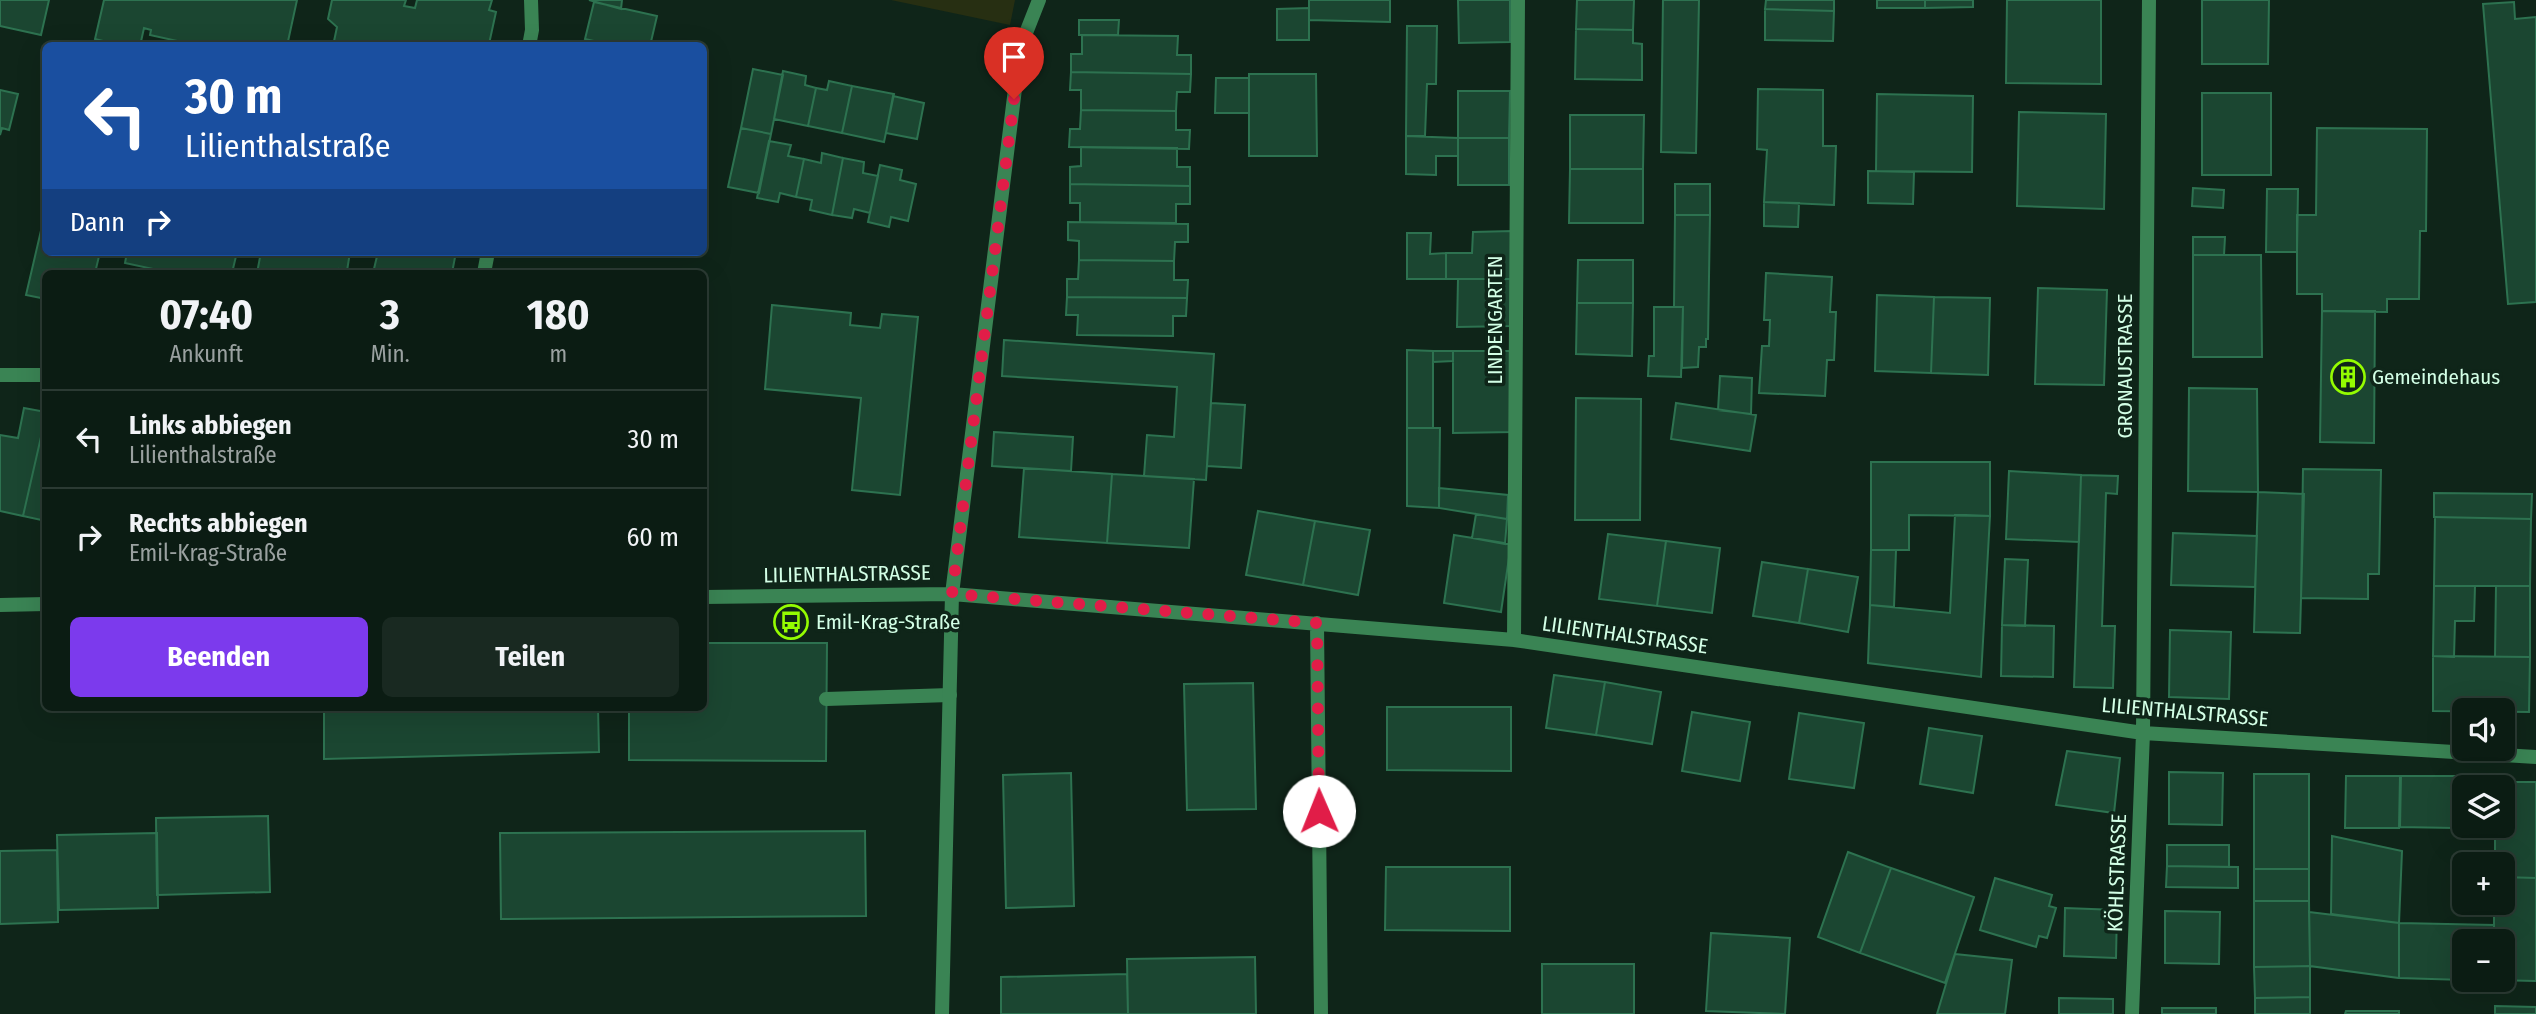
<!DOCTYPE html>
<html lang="de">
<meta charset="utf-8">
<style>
body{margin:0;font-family:"Fira Sans Condensed",sans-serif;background:#192921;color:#f1f3f6;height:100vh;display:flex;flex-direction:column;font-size:26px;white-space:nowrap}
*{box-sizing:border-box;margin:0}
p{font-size:23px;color:#9aa1a0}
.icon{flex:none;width:38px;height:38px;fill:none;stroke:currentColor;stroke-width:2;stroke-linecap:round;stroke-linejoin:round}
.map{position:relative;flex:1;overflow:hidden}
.panel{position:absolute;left:42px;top:270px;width:665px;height:441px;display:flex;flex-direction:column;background:#0b1c13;border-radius:10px;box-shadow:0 7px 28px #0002,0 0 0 2px #2b3a33}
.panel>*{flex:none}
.banner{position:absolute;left:42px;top:42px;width:665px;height:214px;border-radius:10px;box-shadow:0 7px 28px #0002,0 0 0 2px #2b3a33;background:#1a4fa0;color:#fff;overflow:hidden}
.tools{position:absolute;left:2452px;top:698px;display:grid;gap:14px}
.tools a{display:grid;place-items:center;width:63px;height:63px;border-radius:10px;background:#0b1c13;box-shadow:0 7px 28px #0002,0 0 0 2px #2b3a33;font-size:35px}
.pin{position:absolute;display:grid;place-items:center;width:60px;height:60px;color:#fff;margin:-72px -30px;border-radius:50% 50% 50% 0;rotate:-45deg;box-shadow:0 0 7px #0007}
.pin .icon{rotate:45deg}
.me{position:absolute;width:77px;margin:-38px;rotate:359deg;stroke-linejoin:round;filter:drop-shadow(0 0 5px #0008)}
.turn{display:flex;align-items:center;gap:24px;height:147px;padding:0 28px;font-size:32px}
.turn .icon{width:91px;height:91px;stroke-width:2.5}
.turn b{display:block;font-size:49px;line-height:60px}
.then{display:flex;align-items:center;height:66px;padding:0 28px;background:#0003;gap:14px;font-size:26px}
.eta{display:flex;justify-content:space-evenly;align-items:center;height:119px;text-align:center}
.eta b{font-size:42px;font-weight:700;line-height:49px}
.primary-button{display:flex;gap:14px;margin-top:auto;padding:14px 28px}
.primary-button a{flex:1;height:80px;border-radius:10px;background:#7c3aed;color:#fff;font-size:28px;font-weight:700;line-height:80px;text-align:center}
.primary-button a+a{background:#192921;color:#f1f3f6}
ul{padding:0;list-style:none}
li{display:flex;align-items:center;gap:21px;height:98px;padding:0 28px;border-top:2px solid #2b3a33}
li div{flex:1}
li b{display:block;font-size:26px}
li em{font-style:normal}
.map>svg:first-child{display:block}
.green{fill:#272f12}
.building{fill:#1b4631;stroke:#2d7250;stroke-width:2}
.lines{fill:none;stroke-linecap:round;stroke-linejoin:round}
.lane{stroke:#3a8454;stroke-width:14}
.street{stroke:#3a8454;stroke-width:14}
.route{stroke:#e11d48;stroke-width:12;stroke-dasharray:0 21.6}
.labels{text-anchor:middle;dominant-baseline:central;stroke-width:7;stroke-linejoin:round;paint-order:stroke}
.street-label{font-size:21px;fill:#d3ffe6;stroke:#0f2519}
.poi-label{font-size:21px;fill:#d3ffe6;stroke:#0f2519;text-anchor:start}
</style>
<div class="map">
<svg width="2536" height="1014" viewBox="0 0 2536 1014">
<rect width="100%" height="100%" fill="#0f2519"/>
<path class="green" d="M 891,0 L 1015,0 L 1010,25 Z"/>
<path class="building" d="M 0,0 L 49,0 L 41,35 L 0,26 Z
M 104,0 L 297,0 L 287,46 L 182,46 L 182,42 L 150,35 L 151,30 L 144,28 L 140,46 L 123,46 L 95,39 Z
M 332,0 L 406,0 L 404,6 L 415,8 L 417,0 L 492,0 L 489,10 L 496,12 L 489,44 L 333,46 L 337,27 L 328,19 Z
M 589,0 L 622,0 L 621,9 Z
M 1309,0 L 1390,0 L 1390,22 L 1309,20 Z
M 1458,0 L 1510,0 L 1510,42 L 1459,43 Z
M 1577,0 L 1634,0 L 1633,30 L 1576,29 Z
M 1663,0 L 1699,0 L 1696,153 L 1661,152 Z
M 1766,0 L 1834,0 L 1834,11 L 1765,9 Z
M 1877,0 L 1925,0 L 1925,8 L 1877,8 Z
M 1925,0 L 1973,0 L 1973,7 L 1925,8 Z
M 2007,0 L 2101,0 L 2101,84 L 2006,83 Z
M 2202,0 L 2269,0 L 2268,64 L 2202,64 Z
M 594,2 L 657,16 L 650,46 L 616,46 L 585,39 Z
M 2514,2 L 2515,19 L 2536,17 L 2536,302 L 2508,304 L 2483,4 Z
M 1309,8 L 1309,40 L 1277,40 L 1277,9 Z
M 1765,9 L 1834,11 L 1833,41 L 1765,40 Z
M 1079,20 L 1119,20 L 1118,35 L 1079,35 Z
M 1407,26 L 1437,26 L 1436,84 L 1427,84 L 1425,136 L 1406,136 Z
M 1576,29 L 1633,30 L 1633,43 L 1642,44 L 1642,80 L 1575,79 Z
M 1082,35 L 1178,36 L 1177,55 L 1191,55 L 1191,74 L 1071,72 L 1071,54 L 1082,54 Z
M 753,69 L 783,75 L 771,134 L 741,128 Z
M 783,71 L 806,76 L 805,85 L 816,88 L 808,126 L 774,119 Z
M 1071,72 L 1191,74 L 1190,92 L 1177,92 L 1176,111 L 1081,110 L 1081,90 L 1070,90 Z
M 1249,74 L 1316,74 L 1317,156 L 1249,156 Z
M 1216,78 L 1249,78 L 1249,113 L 1215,113 Z
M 829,81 L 852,86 L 842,133 L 808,126 L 816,88 L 827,90 Z
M 852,86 L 894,94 L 884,142 L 842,133 Z
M 1758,89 L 1823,90 L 1823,146 L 1836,146 L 1834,205 L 1764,202 L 1767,150 L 1757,149 Z
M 0,90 L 18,94 L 9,130 L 2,128 L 0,135 Z
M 1458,91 L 1510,91 L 1509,138 L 1458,138 Z
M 2202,93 L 2271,93 L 2271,175 L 2202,175 Z
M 1877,94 L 1973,96 L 1972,172 L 1876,171 Z
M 893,96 L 924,103 L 917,139 L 886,133 Z
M 1081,110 L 1176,111 L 1176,130 L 1190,130 L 1189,149 L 1069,147 L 1070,129 L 1080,129 Z
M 2019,112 L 2106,114 L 2104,209 L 2017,206 Z
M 1570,115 L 1644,115 L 1643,169 L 1570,169 Z
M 741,128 L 771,134 L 759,193 L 728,187 Z
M 2317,128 L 2427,129 L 2426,231 L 2420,231 L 2419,299 L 2387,299 L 2387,312 L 2322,311 L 2322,294 L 2297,294 L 2297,215 L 2316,215 Z
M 1406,136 L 1458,138 L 1458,156 L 1436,156 L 1436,175 L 1406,174 Z
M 1458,138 L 1509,138 L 1509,185 L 1458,185 Z
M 769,141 L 791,145 L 788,156 L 804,159 L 796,197 L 780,193 L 778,202 L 757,198 Z
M 1081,147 L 1177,148 L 1177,167 L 1190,167 L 1190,186 L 1070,184 L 1070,167 L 1081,166 Z
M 822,153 L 843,158 L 832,215 L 810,210 L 812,200 L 796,197 L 804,159 L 821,163 Z
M 843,158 L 864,162 L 863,173 L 878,176 L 870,213 L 854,209 L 852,218 L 832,215 Z
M 880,165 L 902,170 L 900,180 L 916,184 L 908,221 L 891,217 L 889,227 L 868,222 Z
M 1570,169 L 1643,169 L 1643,223 L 1569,223 Z
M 1868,171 L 1914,172 L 1913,204 L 1868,203 Z
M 1070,184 L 1190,186 L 1190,204 L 1176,204 L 1176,223 L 1080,222 L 1080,203 L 1070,203 Z
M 1675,184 L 1710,184 L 1710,215 L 1675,215 Z
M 2193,188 L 2224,190 L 2223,208 L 2192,206 Z
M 2267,189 L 2298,189 L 2297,252 L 2266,252 Z
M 1764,202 L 1799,203 L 1798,227 L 1764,226 Z
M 46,209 L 46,252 L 100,252 L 95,273 L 46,273 L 46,299 L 26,295 Z
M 1675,215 L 1710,215 L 1708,339 L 1706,339 L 1706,347 L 1699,347 L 1698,367 L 1682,368 L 1683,307 L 1674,307 Z
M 1068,222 L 1188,224 L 1188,242 L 1175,242 L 1174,261 L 1079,260 L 1079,241 L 1068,240 Z
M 1512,231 L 1512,279 L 1446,279 L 1446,253 L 1472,253 L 1473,232 Z
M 1407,233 L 1431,233 L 1430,254 L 1446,253 L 1446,279 L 1407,279 Z
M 2193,237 L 2225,237 L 2224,255 L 2193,255 Z
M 127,252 L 237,252 L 232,273 L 158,273 L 158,270 L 125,263 Z
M 261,252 L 350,252 L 347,271 L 339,269 L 338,273 L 257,273 Z
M 378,252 L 456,252 L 452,273 L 373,273 Z
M 2193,255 L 2261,255 L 2262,357 L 2193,357 Z
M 1079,260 L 1174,261 L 1174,280 L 1188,280 L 1187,298 L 1067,297 L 1067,279 L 1078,279 Z
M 1578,260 L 1633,260 L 1633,303 L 1577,303 Z
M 1766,273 L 1832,277 L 1830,312 L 1836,312 L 1834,360 L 1827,360 L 1825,396 L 1759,393 L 1762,346 L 1769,346 L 1770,320 L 1764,320 Z
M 1458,279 L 1512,279 L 1511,326 L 1457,327 Z
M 2038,288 L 2107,290 L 2104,385 L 2035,384 Z
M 1877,295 L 1934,297 L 1931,373 L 1875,371 Z
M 1067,297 L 1187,298 L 1186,316 L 1173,316 L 1173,336 L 1077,335 L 1078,315 L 1066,315 Z
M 1934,297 L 1990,298 L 1988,375 L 1931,373 Z
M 1577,303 L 1633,303 L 1632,356 L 1576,354 Z
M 772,305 L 851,313 L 850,325 L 880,328 L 882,314 L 918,317 L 900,495 L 852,490 L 861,398 L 765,389 Z
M 1654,307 L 1683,307 L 1681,377 L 1648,376 L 1649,356 L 1654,356 Z
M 2322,311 L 2375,311 L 2374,443 L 2320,442 Z
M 1004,340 L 1214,354 L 1206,480 L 1144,476 L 1147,435 L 1174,437 L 1177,387 L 1002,376 Z
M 1407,350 L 1433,351 L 1433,428 L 1407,428 Z
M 1433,351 L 1453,351 L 1453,361 L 1433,362 Z
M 1453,351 L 1511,351 L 1513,432 L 1453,433 Z
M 1720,376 L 1752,378 L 1751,414 L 1718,410 Z
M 2189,388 L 2257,389 L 2258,492 L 2188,491 Z
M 1576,398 L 1641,399 L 1640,520 L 1575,520 Z
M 1211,403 L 1245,405 L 1241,468 L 1207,466 Z
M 1676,403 L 1756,415 L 1750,451 L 1671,439 Z
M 24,408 L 46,412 L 46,415 L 23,516 L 0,511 L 0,435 L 18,438 Z
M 46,415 L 46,521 L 23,516 Z
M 1407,428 L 1440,428 L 1439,508 L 1407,506 Z
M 994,432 L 1073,437 L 1071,471 L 992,466 Z
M 1871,462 L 1990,462 L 1990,516 L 1909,515 L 1909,550 L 1871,550 Z
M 1024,468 L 1112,474 L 1107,543 L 1019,537 Z
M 2303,469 L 2381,470 L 2379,574 L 2368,574 L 2368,599 L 2301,598 Z
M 2009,471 L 2081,475 L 2079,542 L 2006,539 Z
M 1112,474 L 1194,479 L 1189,548 L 1107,543 Z
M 2081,475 L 2118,476 L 2117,494 L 2106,493 L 2102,626 L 2115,626 L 2113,688 L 2074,687 Z
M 1439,488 L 1508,495 L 1507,519 L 1439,508 Z
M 2258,492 L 2304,494 L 2300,633 L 2254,632 Z
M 2434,493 L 2532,494 L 2531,519 L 2434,517 Z
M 1258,511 L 1315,521 L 1303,585 L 1246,575 Z
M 1476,514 L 1507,519 L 1505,544 L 1472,538 Z
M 1955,515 L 1990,516 L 1981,677 L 1868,663 L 1870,605 L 1950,613 Z
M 2435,517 L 2531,519 L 2530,586 L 2434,586 Z
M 1315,521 L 1370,530 L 1358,595 L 1303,585 Z
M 2173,533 L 2257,536 L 2255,587 L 2171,585 Z
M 1608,534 L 1666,541 L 1657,606 L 1599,599 Z
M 1454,535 L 1511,544 L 1501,612 L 1444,603 Z
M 1666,541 L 1720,548 L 1712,613 L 1657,606 Z
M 1871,550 L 1896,550 L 1894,607 L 1870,605 Z
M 2005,559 L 2028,560 L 2025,626 L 2002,625 Z
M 1762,562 L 1808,569 L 1799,623 L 1753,616 Z
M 1808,569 L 1858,577 L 1848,632 L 1799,623 Z
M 2434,586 L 2475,586 L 2474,621 L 2455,621 L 2454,657 L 2433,656 Z
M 2496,586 L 2530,586 L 2530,657 L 2495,657 Z
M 2002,625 L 2054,626 L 2053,677 L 2001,676 Z
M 2170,630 L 2231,632 L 2229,699 L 2169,697 Z
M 704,643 L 827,643 L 826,761 L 629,760 L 629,707 L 704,707 Z
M 2433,656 L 2530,657 L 2529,712 L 2433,711 Z
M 1554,675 L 1605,682 L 1596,735 L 1546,728 Z
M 1605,682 L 1661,692 L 1652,744 L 1596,735 Z
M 1253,683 L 1256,809 L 1187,810 L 1184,684 Z
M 324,707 L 598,707 L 599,752 L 324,759 Z
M 1387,707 L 1511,707 L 1511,771 L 1387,770 Z
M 1692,712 L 1750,722 L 1740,781 L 1682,771 Z
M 1799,713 L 1864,723 L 1854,788 L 1789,779 Z
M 1929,728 L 1982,736 L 1973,793 L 1920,784 Z
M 2067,751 L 2120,758 L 2114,813 L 2056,805 Z
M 2169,772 L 2223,773 L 2222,825 L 2169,824 Z
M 1071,773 L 1074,906 L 1006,908 L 1003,775 Z
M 2254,774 L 2309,774 L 2309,869 L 2254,869 Z
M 2346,776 L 2400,776 L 2399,828 L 2345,828 Z
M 2401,776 L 2455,776 L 2454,828 L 2400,827 Z
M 2495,782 L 2536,782 L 2536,878 L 2502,877 L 2502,864 L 2495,864 L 2495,826 L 2502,826 L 2502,788 L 2495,788 Z
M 268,816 L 270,892 L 157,895 L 156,818 Z
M 865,831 L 866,916 L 501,919 L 500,833 Z
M 157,833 L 158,908 L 59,910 L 57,835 Z
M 2332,836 L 2402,851 L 2399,923 L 2331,914 Z
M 2167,845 L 2229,845 L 2229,867 L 2167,866 Z
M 57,850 L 58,922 L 0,924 L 0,851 Z
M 1848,852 L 1891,868 L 1860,953 L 1818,937 Z
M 2167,866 L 2238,867 L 2238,888 L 2166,887 Z
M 1386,867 L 1510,867 L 1510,931 L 1385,930 Z
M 1891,868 L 1974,897 L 1945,983 L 1860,953 Z
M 2254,869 L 2309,869 L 2309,901 L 2254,901 Z
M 2502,877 L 2536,878 L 2536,981 L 2493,980 L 2502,980 L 2502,942 L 2494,942 L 2494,903 L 2502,903 Z
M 1995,878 L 2052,895 L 2049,906 L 2056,908 L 2047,938 L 2039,936 L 2036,947 L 1980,930 Z
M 2254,901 L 2309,901 L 2310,966 L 2254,967 Z
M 2065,908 L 2117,910 L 2116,958 L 2064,956 Z
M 2165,911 L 2220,912 L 2219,964 L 2165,963 Z
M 2309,912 L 2399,923 L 2399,978 L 2310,966 Z
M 2399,923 L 2494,925 L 2494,942 L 2464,942 L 2464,980 L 2399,978 Z
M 1711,933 L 1790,938 L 1785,1014 L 1706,1011 Z
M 1955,954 L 2012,960 L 2005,1014 L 1937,1014 Z
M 1255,957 L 1256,1014 L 1128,1014 L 1127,959 Z
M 1542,964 L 1634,964 L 1634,1014 L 1542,1014 Z
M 2310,966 L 2310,997 L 2255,998 L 2254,967 Z
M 1127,974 L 1128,1014 L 1001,1014 L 1001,977 Z
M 2310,997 L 2310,1014 L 2255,1014 L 2255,998 Z
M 2059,998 L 2113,999 L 2113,1014 L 2059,1014 Z
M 2495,1006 L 2536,1007 L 2536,1014 L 2495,1014 Z
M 2162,1008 L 2216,1008 L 2216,1014 L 2162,1014 Z
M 2346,1011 L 2399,1011 L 2399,1014 L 2345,1014 Z"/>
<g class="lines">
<path class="lane" d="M 826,699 L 950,695"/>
<path class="street" d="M 529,46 L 532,30 L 531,0
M 484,273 L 488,252
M 0,375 L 46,375
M 704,597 L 952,594 L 1514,640 L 2143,733 L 2536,757
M 0,605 L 46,604
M 1317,623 L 1321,1014
M 1514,640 L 1518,0
M 942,1014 L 952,594 L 1017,73 L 1024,38 L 1039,0
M 2132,1014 L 2143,733 L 2149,0"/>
</g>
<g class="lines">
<path class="route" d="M 1014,99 L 952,594 L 1317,623 L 1319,811"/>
</g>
<defs>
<g id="building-ring" transform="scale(1.75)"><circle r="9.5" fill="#0f2519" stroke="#94fc01" stroke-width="1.5"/><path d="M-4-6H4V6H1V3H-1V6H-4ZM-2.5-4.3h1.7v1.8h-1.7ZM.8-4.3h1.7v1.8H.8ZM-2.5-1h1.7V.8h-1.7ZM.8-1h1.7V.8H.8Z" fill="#94fc01"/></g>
<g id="bus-ring" transform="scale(1.75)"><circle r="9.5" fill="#0f2519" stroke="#94fc01" stroke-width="1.5"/><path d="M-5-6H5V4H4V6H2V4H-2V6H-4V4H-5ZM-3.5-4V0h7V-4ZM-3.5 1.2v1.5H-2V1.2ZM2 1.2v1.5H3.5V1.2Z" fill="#94fc01"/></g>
</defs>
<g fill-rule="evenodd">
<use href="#building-ring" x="2348" y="377"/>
<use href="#bus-ring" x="791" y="622"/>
</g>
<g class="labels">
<g class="street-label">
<text transform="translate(1495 320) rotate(-90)">LINDENGARTEN</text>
<text transform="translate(2125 366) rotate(-90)">GRONAUSTRASSE</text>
<text transform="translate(847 574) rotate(-1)">LILIENTHALSTRASSE</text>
<text transform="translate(1625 635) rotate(8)">LILIENTHALSTRASSE</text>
<text transform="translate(2185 712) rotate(5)">LILIENTHALSTRASSE</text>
<text transform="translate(2117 873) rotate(-88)">KÖHLSTRASSE</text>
</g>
<g class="poi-label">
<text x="2372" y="377">Gemeindehaus</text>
<text x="816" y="622">Emil-Krag-Straße</text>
</g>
</g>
</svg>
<div class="tools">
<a><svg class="icon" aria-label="sound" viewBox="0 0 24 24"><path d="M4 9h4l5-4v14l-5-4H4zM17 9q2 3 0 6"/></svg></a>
<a><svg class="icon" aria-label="layers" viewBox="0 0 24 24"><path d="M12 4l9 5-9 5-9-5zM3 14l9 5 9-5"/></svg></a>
<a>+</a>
<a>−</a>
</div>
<div class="pin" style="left:1014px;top:99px;background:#d93025"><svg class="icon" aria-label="arrive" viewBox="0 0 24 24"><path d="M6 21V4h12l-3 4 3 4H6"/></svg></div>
<svg class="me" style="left:1319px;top:811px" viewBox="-20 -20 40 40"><circle r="19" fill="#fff"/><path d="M0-13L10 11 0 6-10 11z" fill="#e11d48"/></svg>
<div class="banner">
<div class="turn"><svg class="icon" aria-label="left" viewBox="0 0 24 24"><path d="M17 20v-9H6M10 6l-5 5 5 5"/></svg><div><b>30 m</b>Lilienthalstraße</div></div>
<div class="then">Dann<svg class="icon" aria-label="right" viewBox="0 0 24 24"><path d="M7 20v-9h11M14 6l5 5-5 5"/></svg></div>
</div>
<section class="panel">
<div class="eta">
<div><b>07:40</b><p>Ankunft</p></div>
<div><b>3</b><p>Min.</p></div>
<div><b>180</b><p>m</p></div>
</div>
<ul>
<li><svg class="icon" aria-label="left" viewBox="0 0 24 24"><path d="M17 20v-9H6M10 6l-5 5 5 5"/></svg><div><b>Links abbiegen</b><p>Lilienthalstraße</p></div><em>30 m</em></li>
<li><svg class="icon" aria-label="right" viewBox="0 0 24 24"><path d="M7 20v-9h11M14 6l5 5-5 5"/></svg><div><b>Rechts abbiegen</b><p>Emil-Krag-Straße</p></div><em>60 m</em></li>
</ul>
<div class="primary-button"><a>Beenden</a><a>Teilen</a></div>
</section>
</div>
